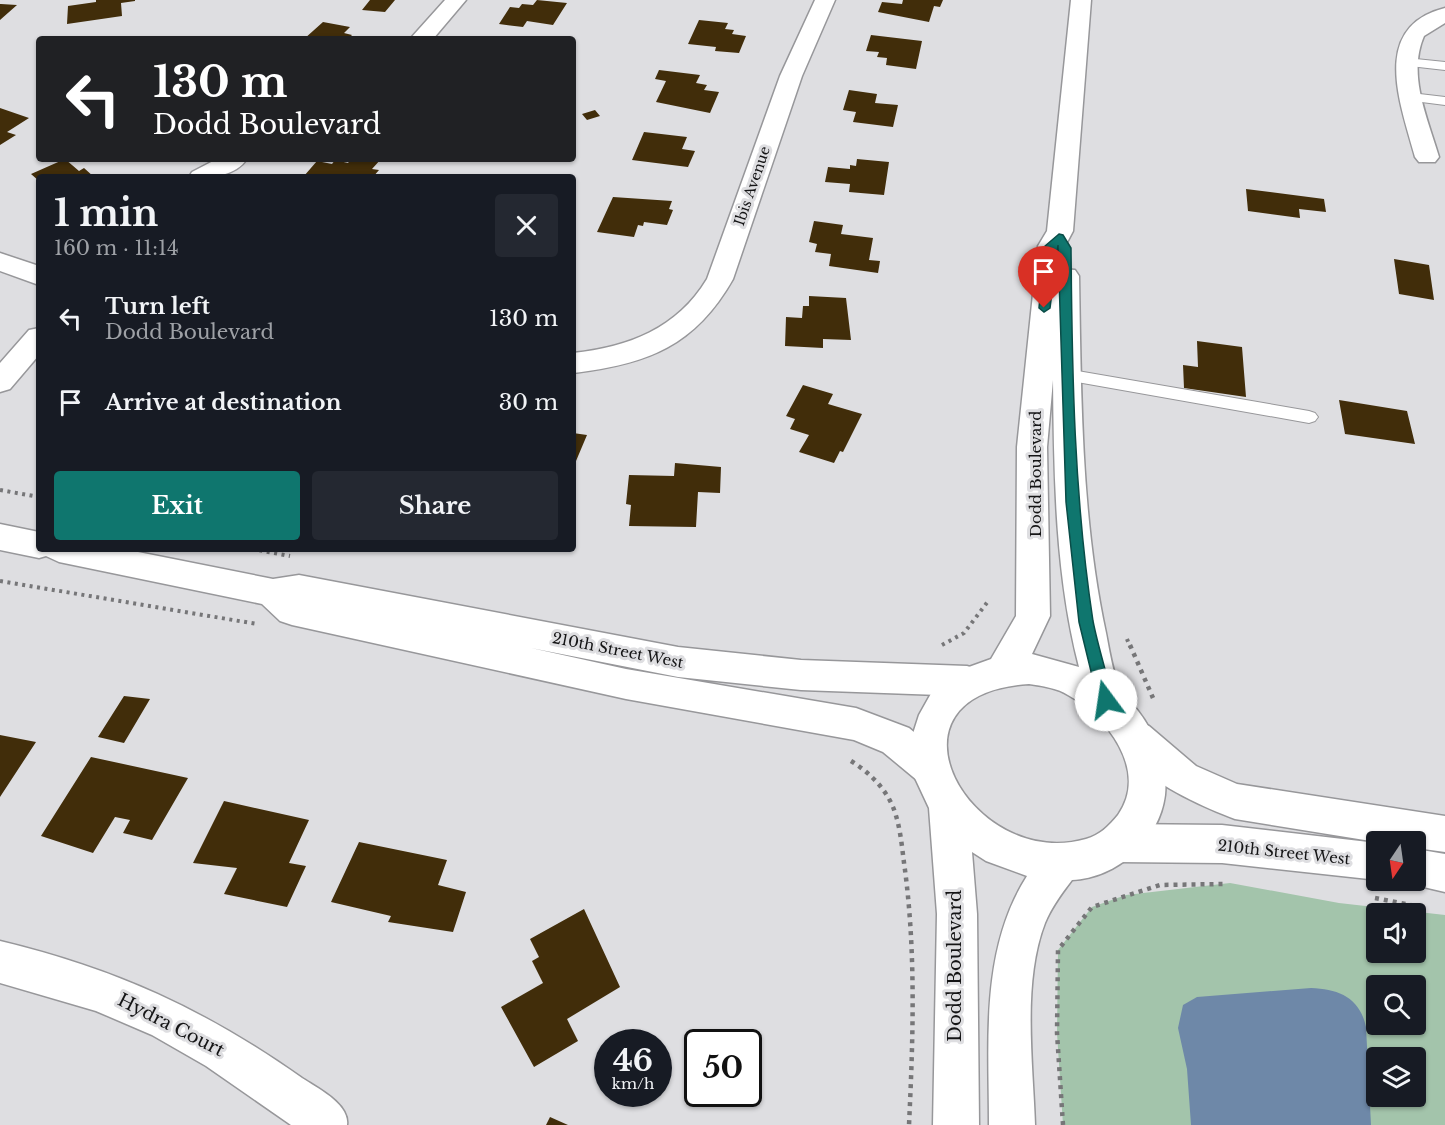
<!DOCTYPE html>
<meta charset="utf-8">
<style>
body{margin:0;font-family:"Libre Baskerville",serif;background:#242831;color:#f1f3f6;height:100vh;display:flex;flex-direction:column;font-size:22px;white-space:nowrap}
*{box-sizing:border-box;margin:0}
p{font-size:20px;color:#9ea1a6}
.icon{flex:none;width:33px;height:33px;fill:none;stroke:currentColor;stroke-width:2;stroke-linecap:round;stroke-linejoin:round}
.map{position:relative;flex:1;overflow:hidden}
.details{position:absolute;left:36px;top:174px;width:540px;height:378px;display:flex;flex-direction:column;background:#171b24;border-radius:6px;box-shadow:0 2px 4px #0004}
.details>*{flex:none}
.banner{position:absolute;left:36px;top:36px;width:540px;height:126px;border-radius:6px;box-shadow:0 2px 4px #0004;background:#202124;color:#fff;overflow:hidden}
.needle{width:39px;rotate:193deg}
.controls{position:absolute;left:1366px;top:831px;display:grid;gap:12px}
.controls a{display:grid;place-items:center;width:60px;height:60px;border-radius:6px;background:#171b24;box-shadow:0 2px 4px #0004;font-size:30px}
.speed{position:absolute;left:594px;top:1029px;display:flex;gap:12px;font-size:30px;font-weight:700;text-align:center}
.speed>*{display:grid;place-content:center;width:78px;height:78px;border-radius:50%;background:#171b24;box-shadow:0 2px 4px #0004;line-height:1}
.speed small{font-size:15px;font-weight:400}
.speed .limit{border:3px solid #111;border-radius:9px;background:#fff;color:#111}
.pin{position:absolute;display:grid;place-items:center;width:51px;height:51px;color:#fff;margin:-62px -26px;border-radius:50% 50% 50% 0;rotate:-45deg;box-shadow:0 0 6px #0007}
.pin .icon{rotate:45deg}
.me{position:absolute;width:66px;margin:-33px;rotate:346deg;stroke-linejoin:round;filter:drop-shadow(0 0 4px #0008)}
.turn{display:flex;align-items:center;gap:21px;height:126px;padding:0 18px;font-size:27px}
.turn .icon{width:78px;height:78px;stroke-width:2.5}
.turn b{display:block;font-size:42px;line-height:51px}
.round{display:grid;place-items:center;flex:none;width:63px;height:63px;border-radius:6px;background:#242831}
.summary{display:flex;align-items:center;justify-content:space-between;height:102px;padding:0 18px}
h1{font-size:36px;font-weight:800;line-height:45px}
.action{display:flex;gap:12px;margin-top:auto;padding:12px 18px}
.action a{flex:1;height:69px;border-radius:6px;background:#0f766e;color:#fff;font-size:24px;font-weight:800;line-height:69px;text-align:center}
.action a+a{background:#242831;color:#f1f3f6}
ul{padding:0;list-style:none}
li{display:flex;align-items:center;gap:18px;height:84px;padding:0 18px}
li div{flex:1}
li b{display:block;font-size:22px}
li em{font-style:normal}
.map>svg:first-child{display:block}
.green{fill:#a3c4ab;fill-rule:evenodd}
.water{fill:#6e88a8}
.building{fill:#412d0a}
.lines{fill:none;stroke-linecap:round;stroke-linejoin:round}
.service-casing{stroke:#97979a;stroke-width:2}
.minor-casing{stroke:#97979a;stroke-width:3}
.tertiary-casing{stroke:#97979a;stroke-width:3}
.secondary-casing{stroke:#97979a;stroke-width:3}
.path-far1{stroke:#767678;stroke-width:4;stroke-dasharray:3 4.5;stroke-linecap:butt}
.path{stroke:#767678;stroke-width:4.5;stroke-dasharray:4 5;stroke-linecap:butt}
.service{fill:#fff;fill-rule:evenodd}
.minor{fill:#fff;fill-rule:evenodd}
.tertiary{fill:#fff;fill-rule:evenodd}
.secondary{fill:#fff;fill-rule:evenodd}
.route{fill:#0f766e;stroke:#0a4d48;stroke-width:1.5}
.labels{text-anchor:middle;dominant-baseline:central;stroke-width:6;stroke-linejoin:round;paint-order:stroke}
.far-street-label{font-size:14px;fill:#141415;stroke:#dedee1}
.street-label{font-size:15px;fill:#141415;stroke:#dedee1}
.near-street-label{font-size:18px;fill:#141415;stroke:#dedee1}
</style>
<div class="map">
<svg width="1445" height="1125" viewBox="0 0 1445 1125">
<rect width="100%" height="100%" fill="#dedee1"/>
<path class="green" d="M 1230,883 L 1339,903 L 1445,915 L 1445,1125 L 1063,1125 L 1057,1033 L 1058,950 L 1092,907 L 1126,895 ZM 1377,914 L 1416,914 L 1416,952 L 1377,952 ZM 1377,986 L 1416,986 L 1416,1024 L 1377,1024 ZM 1377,1058 L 1416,1058 L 1416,1096 L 1377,1096 Z"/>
<path class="water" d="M 1311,988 C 1339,989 1360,998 1366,1027 L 1371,1125 L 1191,1125 L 1187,1069 L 1178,1028 L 1183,1005 L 1197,997 Z"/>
<path class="building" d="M 96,0 L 135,0 L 135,1 L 121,3 L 122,16 L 67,24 L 68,6 L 96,2 Z
M 370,0 L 395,0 L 385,12 L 362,10 Z
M 537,0 L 567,3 L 553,25 L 527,21 L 523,27 L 499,24 L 510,7 L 519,8 L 522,4 L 533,5 Z
M 903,0 L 943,0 L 940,7 L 934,6 L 929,22 L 878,12 L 882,2 L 902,4 Z
M 0,4 L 1,4 L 17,5 L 0,20 Z
M 699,20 L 728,23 L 725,29 L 734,30 L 732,34 L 746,36 L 739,53 L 715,51 L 716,47 L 688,44 Z
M 323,22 L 350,27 L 344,33 L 352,35 L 348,39 L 304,39 Z
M 871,35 L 922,41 L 916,69 L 886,65 L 887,58 L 877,57 L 879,52 L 866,51 Z
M 659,70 L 700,75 L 696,83 L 707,85 L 704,90 L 719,92 L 710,113 L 656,102 L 666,81 L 655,79 Z
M 849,90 L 877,94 L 875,103 L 898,105 L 893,127 L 853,122 L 856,112 L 843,110 Z
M 0,108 L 29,118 L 7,132 L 16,135 L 0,145 Z
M 595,110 L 600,116 L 587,120 L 582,114 Z
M 644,132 L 687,137 L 682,149 L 695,151 L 688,167 L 632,160 Z
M 65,159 L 79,171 L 84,168 L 94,177 L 39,177 L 39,181 L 31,174 Z
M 351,159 L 381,159 L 372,169 L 379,170 L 373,177 L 304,176 L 317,161 L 332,164 L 335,160 L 348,163 Z
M 857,159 L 889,162 L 884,195 L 849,192 L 850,184 L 825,182 L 828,167 L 850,169 L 850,165 L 856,166 Z
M 1246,189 L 1324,199 L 1326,212 L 1299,209 L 1300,218 L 1248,211 Z
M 613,197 L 672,201 L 669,209 L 673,210 L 667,225 L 644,222 L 643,226 L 638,225 L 634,237 L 597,232 Z
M 814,221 L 843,225 L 841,234 L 873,238 L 869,260 L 880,261 L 878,273 L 829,266 L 831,254 L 815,252 L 817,244 L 809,242 Z
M 1394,259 L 1429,265 L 1434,300 L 1399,294 Z
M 809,296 L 846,298 L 851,340 L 823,339 L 823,348 L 785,346 L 786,317 L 802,318 L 803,306 L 809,306 Z
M 1197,341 L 1242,347 L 1246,397 L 1184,388 L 1183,365 L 1198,367 Z
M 803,385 L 833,394 L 828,404 L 862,414 L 843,452 L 840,451 L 834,463 L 799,452 L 809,435 L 790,429 L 795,419 L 786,416 Z
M 1339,400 L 1407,411 L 1415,444 L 1345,434 Z
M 573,433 L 587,435 L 576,461 L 573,461 Z
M 675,463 L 721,467 L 720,493 L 698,492 L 696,527 L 629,526 L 631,505 L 626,504 L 629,475 L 674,476 Z
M 124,696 L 150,699 L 124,743 L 98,737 Z
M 0,735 L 36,742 L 0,797 Z
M 91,757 L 188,778 L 152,840 L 123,833 L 130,820 L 115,817 L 93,853 L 41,836 Z
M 224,801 L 309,820 L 289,863 L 306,866 L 287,907 L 224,894 L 237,868 L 193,863 Z
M 359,842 L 447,860 L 438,885 L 466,892 L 453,932 L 388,922 L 391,916 L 331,902 Z
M 584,909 L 620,987 L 567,1019 L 578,1041 L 534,1067 L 501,1007 L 543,983 L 532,961 L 539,957 L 530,939 Z
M 550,1117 L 568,1125 L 546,1125 Z"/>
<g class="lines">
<g class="service-casing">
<path id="service" d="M 1406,58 L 1445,62 L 1445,70 L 1401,65 L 1400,62 Z
M 1411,93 L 1445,97 L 1445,105 L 1406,100 L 1404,97 Z
M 1066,369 L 1309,411 L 1315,413 L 1318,417 L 1315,421 L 1309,423 L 1060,379 L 1057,375 L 1060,371 Z"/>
</g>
<g class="minor-casing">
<path id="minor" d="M 445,0 L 466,0 L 433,39 L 410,39 Z
M 815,0 L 835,0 L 802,76 L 733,279 C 695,346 648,364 573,373 L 573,353 C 628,347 677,329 707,279 L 780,76 Z
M 1445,8 L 1445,23 L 1424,36 C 1407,75 1428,119 1439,157 L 1435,162 L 1419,162 L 1415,157 C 1401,105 1369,27 1445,8 Z
M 217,159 L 247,159 C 234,178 209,177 189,177 L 192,172 Z
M 0,253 L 39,266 L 39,285 L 0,271 Z
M 39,328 L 39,355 L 10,389 L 0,392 L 0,363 L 29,330 Z
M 0,941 C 116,969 204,1009 302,1078 C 317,1088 350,1104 347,1125 L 291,1125 L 206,1066 L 152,1035 L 96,1011 L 0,983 Z"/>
</g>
<g class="tertiary-casing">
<path id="tertiary" d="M 0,524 L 39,532 L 39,549 L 123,549 L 273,579 L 299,575 L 678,647 L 801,660 L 967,666 L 980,670 L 985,681 L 980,692 L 967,696 L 801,690 L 678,677 L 531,648 L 626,669 L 856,708 L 909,728 L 944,757 L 950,769 L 944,781 L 931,786 L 918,781 L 883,752 L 854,740 L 626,699 L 292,625 L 280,621 L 262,604 L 59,562 L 46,556 L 39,558 L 0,550 Z
M 1136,721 L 1149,726 L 1196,766 L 1237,784 L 1445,816 L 1445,852 L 1416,848 L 1416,842 L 1377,842 L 1235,819 C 1196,804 1136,778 1118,738 L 1123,726 Z
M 1118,824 L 1222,825 L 1377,843 L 1378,880 L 1222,863 L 1118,862 L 1104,856 L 1098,843 L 1104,830 Z
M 1416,849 L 1445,854 L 1445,892 L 1402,882 L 1416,880 Z"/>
</g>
<g class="secondary-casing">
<path id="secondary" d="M 1071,0 L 1091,0 L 1073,231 L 1064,248 L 1062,269 L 1075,270 L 1079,276 C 1081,394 1081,517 1106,633 C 1109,648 1114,682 1123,694 C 1127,700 1134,705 1138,711 C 1156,734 1168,766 1165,795 C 1159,841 1117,878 1072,880 C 1062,893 1051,908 1045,923 C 1022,982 1033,1063 1035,1125 L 989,1125 C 989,1041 980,950 1027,876 L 986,861 L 972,852 L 977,914 L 979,1125 L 933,1125 L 937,914 L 929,808 L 915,778 L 910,743 L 919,715 L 933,690 L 955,672 L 991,659 L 1016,616 L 1017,447 L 1038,246 L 1047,231 ZM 1053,380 C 1054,475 1055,575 1079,667 L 1032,654 L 1050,616 L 1047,447 ZM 1029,684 C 1042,686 1057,688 1068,695 C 1107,716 1149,771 1118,815 C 1109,826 1100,835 1086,839 C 971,872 870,694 1029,684 Z"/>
</g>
<path class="path-far1" d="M 0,490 L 39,497
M 252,549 L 290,556
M 0,581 L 257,624
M 1127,639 L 1130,647
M 942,645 L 964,633 L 989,600"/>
<path class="path" d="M 1130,645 L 1153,698
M 851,761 C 869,772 885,788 893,807 C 901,827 902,850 905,870 C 916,955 913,1040 909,1125
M 1375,898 L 1415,906
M 1063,1125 L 1057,1033 L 1058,950 L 1092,907 L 1160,885 L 1224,884"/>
<use href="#service" class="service"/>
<use href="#minor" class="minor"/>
<use href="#tertiary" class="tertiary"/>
<use href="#secondary" class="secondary"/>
</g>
<path class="route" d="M 1059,234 L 1063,235 L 1071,248 C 1072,372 1074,497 1093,621 C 1098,647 1107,674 1113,700 L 1106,707 L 1098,700 L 1079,622 L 1066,502 L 1058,245 L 1050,308 L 1044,312 L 1039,308 L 1045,246 Z"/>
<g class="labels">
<g class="far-street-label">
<text transform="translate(752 186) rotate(-71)">Ibis Avenue</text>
</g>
<g class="street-label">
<text transform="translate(1035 474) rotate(-90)">Dodd Boulevard</text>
<text transform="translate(618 650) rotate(11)">210th Street West</text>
<text transform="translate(1284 852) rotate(6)">210th Street West</text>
</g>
<g class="near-street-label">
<text transform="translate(955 966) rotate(-90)">Dodd Boulevard</text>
<text transform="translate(171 1025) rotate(27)">Hydra Court</text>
</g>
</g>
</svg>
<div class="controls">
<a><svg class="needle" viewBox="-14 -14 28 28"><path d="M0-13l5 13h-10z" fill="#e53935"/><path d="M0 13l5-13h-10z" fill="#9ea1a6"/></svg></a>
<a><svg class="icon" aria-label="sound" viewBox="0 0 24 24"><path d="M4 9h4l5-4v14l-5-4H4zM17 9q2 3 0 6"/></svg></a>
<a><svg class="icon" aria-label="search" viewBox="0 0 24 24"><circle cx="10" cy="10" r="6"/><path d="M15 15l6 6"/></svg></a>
<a><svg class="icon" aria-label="layers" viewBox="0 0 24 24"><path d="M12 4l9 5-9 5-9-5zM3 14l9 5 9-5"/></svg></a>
</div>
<div class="speed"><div>46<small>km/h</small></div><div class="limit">50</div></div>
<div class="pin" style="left:1044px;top:308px;background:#d93025"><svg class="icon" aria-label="arrive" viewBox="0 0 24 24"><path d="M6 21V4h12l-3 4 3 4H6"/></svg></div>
<svg class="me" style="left:1106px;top:700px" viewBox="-20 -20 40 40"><circle r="19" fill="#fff"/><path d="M0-13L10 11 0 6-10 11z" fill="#0f766e"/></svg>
<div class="banner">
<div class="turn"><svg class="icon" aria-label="left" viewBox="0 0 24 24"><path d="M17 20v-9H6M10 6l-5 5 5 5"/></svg><div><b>130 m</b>Dodd Boulevard</div></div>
</div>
<section class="details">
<div class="summary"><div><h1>1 min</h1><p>160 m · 11:14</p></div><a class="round"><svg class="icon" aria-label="close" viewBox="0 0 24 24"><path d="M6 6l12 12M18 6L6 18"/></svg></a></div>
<ul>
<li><svg class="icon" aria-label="left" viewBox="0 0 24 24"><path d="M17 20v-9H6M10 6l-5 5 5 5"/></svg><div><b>Turn left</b><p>Dodd Boulevard</p></div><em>130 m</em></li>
<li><svg class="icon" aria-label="arrive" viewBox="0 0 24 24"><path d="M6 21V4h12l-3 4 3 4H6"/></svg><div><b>Arrive at destination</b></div><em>30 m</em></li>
</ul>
<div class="action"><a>Exit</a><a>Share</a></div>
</section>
</div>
